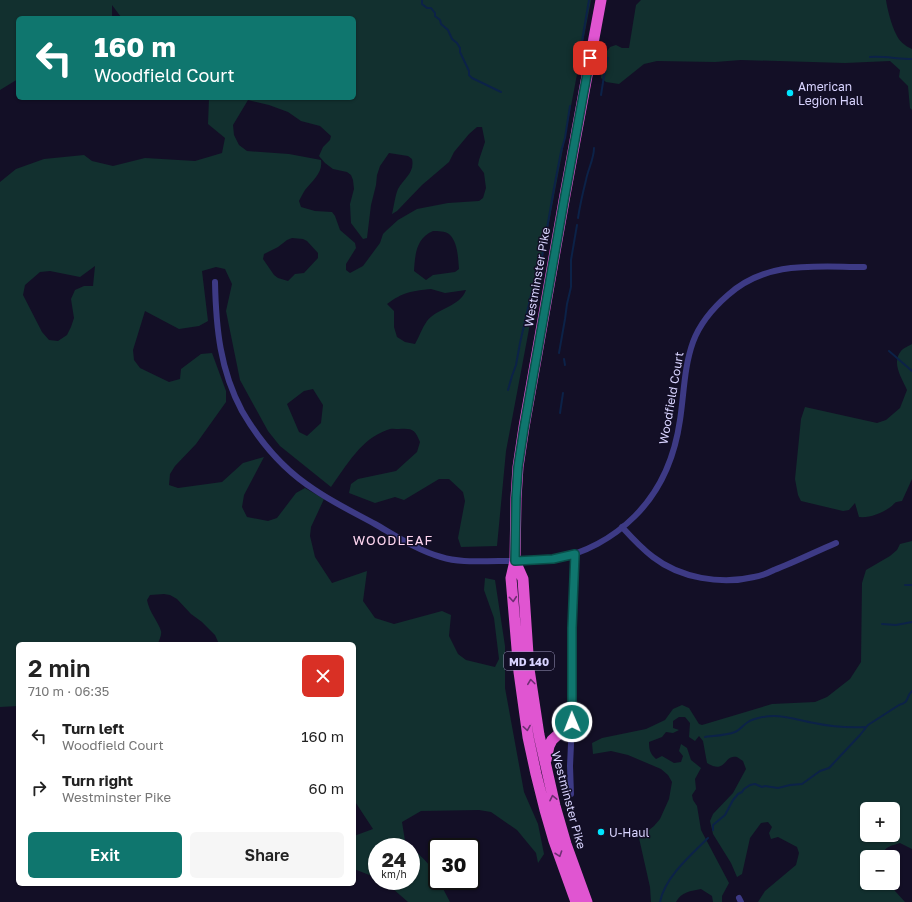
<!DOCTYPE html>
<meta charset="utf-8">
<style>
body{margin:0;font-family:"Golos Text",sans-serif;background:#f6f6f6;color:#222;height:100vh;display:flex;flex-direction:column;font-size:15px;white-space:nowrap}
*{box-sizing:border-box;margin:0}
p{font-size:13px;color:#767676}
.icon{flex:none;width:22px;height:22px;fill:none;stroke:currentColor;stroke-width:2;stroke-linecap:round;stroke-linejoin:round}
.map{position:relative;flex:1;overflow:hidden}
.sheet{position:absolute;left:16px;top:642px;width:340px;height:244px;display:flex;flex-direction:column;background:#fff;border-radius:6px;box-shadow:0 1px 3px #0004}
.sheet>*{flex:none}
.top-card{position:absolute;left:16px;top:16px;width:340px;height:84px;border-radius:6px;box-shadow:0 1px 3px #0004;background:#0f766e;color:#fff;overflow:hidden}
.fabs{position:absolute;left:860px;top:802px;display:grid;gap:8px}
.fabs a{display:grid;place-items:center;width:40px;height:40px;border-radius:6px;background:#fff;box-shadow:0 1px 3px #0004;font-size:20px}
.speed{position:absolute;left:368px;top:838px;display:flex;gap:8px;font-size:20px;font-weight:700;text-align:center}
.speed>*{display:grid;place-content:center;width:52px;height:52px;border-radius:50%;background:#fff;box-shadow:0 1px 3px #0004;line-height:1}
.speed small{font-size:10px;font-weight:400}
.speed .limit{border:2px solid #111;border-radius:6px;background:#fff;color:#111}
.pin{position:absolute;display:grid;place-items:center;width:34px;height:34px;color:#fff;margin:-17px;border-radius:8px;box-shadow:0 2px 6px #0006}
.me{position:absolute;width:44px;margin:-22px;rotate:359deg;stroke-linejoin:round;filter:drop-shadow(0 0 3px #0008)}
.turn{display:flex;align-items:center;gap:14px;height:84px;padding:0 12px;font-size:18px}
.turn .icon{width:52px;height:52px;stroke-width:2.5}
.turn b{display:block;font-size:28px;line-height:34px}
.round{display:grid;place-items:center;flex:none;width:42px;height:42px;border-radius:6px;background:#f6f6f6}
.overview{display:flex;align-items:center;justify-content:space-between;height:68px;padding:0 12px}
h1{font-size:24px;font-weight:600;line-height:30px}
.action{display:flex;gap:8px;margin-top:auto;padding:8px 12px}
.action a{flex:1;height:46px;border-radius:6px;background:#0f766e;color:#fff;font-size:16px;font-weight:600;line-height:46px;text-align:center}
.action a+a{background:#f6f6f6;color:#222}
ul{padding:0;list-style:none}
li{display:flex;align-items:center;gap:12px;height:52px;padding:0 12px}
li div{flex:1}
li b{display:block;font-size:15px}
li em{font-style:normal}
.map>svg:first-child{display:block}
.green{fill:#12302f;fill-rule:evenodd}
.lines{fill:none;stroke-linecap:round;stroke-linejoin:round}
.stream{stroke:#0c2248;stroke-width:2}
.minor{stroke:#3d3a85;stroke-width:6}
.trunk{stroke:#e055d1;stroke-width:11}
.oneway{stroke:#6f2e73}
.route-casing{stroke:#0a4d48;stroke-width:10}
.route{stroke:#0f766e;stroke-width:7}
.poi-dot{fill:#00e5ff;stroke:#130f26;stroke-width:1.5}
.labels{text-anchor:middle;dominant-baseline:central;stroke-width:3;stroke-linejoin:round;paint-order:stroke}
.shield{fill:#130f26;stroke:#9e99be;stroke-width:1}
.shield-label{font-size:11px;font-weight:bold;fill:#d9d4ff}
.poi-label{font-size:12px;fill:#d9d4ff;stroke:#130f26;text-anchor:start}
.street-label{font-size:12px;fill:#d9d4ff;stroke:#130f26}
.neighbourhood-label{font-size:13px;letter-spacing:1px;fill:#ffd6f0;stroke:#130f26}
</style>
<div class="map">
<svg width="912" height="902" viewBox="0 0 912 902">
<rect width="100%" height="100%" fill="#130f26"/>
<path class="green" d="M 0,0 L 591,0 L 506,451 L 497,546 L 461,547 L 458,538 L 465,501 L 463,492 L 449,479 L 439,479 L 404,500 L 395,497 L 375,503 L 349,493 L 351,484 L 358,479 L 396,471 L 417,452 L 420,442 C 415,430 413,428 399,429 C 395,429 391,428 387,430 C 361,439 347,465 331,487 L 280,446 L 268,431 L 240,380 L 226,311 L 232,284 L 225,269 L 216,267 L 202,271 L 208,321 L 199,326 L 179,329 L 145,311 L 133,350 L 134,360 L 140,368 L 169,382 L 180,379 L 181,369 L 201,354 L 212,353 L 226,391 L 226,402 L 196,444 L 175,466 L 170,474 L 169,485 L 178,488 L 222,482 L 243,463 L 264,457 L 244,495 L 242,507 L 247,517 L 268,521 L 277,518 L 296,493 L 305,488 L 324,499 L 311,527 L 310,536 L 315,557 L 332,583 L 367,571 L 363,601 L 375,618 L 394,624 L 442,611 L 451,615 L 449,636 L 458,654 L 466,660 L 495,667 L 499,659 L 494,618 L 484,590 L 485,578 L 495,580 L 505,646 L 505,688 L 524,792 L 538,824 L 544,854 L 538,863 L 536,853 L 517,830 L 491,812 L 479,810 L 421,811 L 402,822 L 405,841 L 411,847 L 377,847 L 377,878 L 354,869 L 354,836 L 373,829 L 354,800 L 354,644 L 219,644 L 215,635 L 202,622 L 191,614 L 177,599 L 170,595 L 164,594 L 150,595 L 147,600 C 149,612 158,621 161,631 C 162,635 159,640 158,644 L 18,644 L 18,706 L 0,707 L 0,182 L 16,169 L 44,159 L 84,155 L 92,161 L 113,166 L 145,158 L 195,161 L 222,153 L 225,138 L 208,124 L 209,98 L 354,98 L 354,18 L 123,18 L 121,17 L 112,5 L 112,18 L 18,18 L 18,79 L 0,90 ZM 248,100 L 269,105 L 288,112 L 301,121 L 320,126 L 331,136 L 330,140 L 323,147 L 319,156 L 325,163 L 333,169 L 347,172 L 351,175 L 353,180 L 354,189 L 350,204 L 351,223 L 363,239 L 367,238 L 371,205 L 376,185 L 377,175 L 380,166 L 389,153 L 408,156 L 412,159 C 415,173 404,178 398,189 C 395,196 394,206 392,214 L 397,211 L 422,185 L 449,162 L 454,152 L 469,134 L 477,127 L 482,127 L 485,142 L 479,160 L 478,165 L 484,173 L 486,188 L 483,198 L 479,201 L 448,203 L 417,209 L 398,220 L 387,230 L 383,234 L 380,243 L 363,266 L 350,273 L 346,270 L 346,264 L 356,248 L 355,243 L 340,230 L 335,216 L 332,212 L 315,211 L 301,207 L 299,201 C 301,197 303,193 305,190 C 313,180 323,173 321,160 L 289,154 L 247,151 L 239,145 L 234,135 L 233,125 ZM 433,231 C 438,231 445,231 449,234 C 458,242 458,258 459,269 L 455,272 L 433,275 L 426,280 L 414,271 C 415,255 416,238 433,231 ZM 292,238 L 303,239 L 307,241 L 318,253 L 318,258 L 304,273 L 295,274 L 288,281 L 278,278 L 274,275 L 263,259 L 264,254 L 278,247 L 287,240 ZM 95,266 L 93,286 L 84,286 L 75,290 L 71,299 L 74,318 L 71,327 L 67,335 L 58,341 L 49,340 L 42,332 L 23,295 L 25,285 L 40,272 L 50,271 L 80,277 ZM 431,289 L 445,293 L 466,290 C 460,307 437,308 427,321 C 422,328 419,337 415,344 L 405,342 L 397,337 L 394,327 L 394,311 L 387,304 C 403,292 412,291 431,289 ZM 313,389 L 323,405 L 321,423 L 307,436 L 299,432 L 287,404 L 304,391 Z
M 641,0 L 886,0 C 887,8 892,27 896,34 C 899,41 905,46 912,49 L 912,110 L 910,108 L 908,86 L 899,77 L 900,70 L 890,61 L 845,63 L 741,60 L 715,62 L 657,61 L 644,64 L 619,84 L 606,82 L 601,78 L 602,58 L 610,47 L 616,45 L 622,48 L 629,48 L 636,5 Z
M 912,344 L 912,479 L 902,501 C 892,502 896,504 889,508 C 880,514 869,518 859,517 L 855,503 L 849,510 L 843,511 L 801,501 L 798,495 L 795,479 L 801,419 L 805,407 L 877,423 L 886,420 L 900,408 L 907,390 C 902,378 891,363 901,351 C 903,348 909,346 912,344 Z
M 912,541 L 912,849 L 900,843 C 892,846 883,846 883,857 L 867,857 L 867,883 L 891,883 L 895,891 L 905,902 L 758,902 L 765,891 L 796,865 L 799,853 L 797,847 L 778,837 L 771,839 L 769,833 L 772,827 L 768,822 L 761,823 L 750,838 L 742,874 L 737,877 L 731,863 L 713,834 L 710,821 L 713,814 L 733,793 L 746,769 L 743,761 C 741,760 739,758 737,757 C 723,754 727,775 707,763 L 703,741 L 699,736 L 695,741 L 689,737 L 690,723 L 685,717 L 679,717 L 673,721 L 673,728 L 679,730 L 673,733 L 666,732 L 662,737 L 649,742 C 649,749 650,754 656,759 L 662,756 L 674,763 L 681,762 L 683,756 L 679,751 L 681,744 L 687,748 L 691,760 L 701,768 L 695,779 L 696,789 L 692,795 L 693,800 L 697,806 L 701,830 L 729,883 L 722,896 L 722,902 L 713,902 L 712,896 L 701,889 C 691,891 681,892 676,902 L 651,902 L 650,887 L 639,838 L 654,826 L 660,819 L 669,799 L 672,782 L 668,775 L 661,769 L 628,755 L 611,751 L 593,754 L 592,743 L 602,738 L 646,729 L 665,720 L 673,709 L 682,705 L 689,708 L 699,724 L 702,725 L 772,704 L 815,702 L 827,697 L 850,679 L 861,662 L 862,583 L 866,570 L 890,556 L 897,550 L 900,544 ZM 867,809 L 893,809 L 893,835 L 867,835 Z
M 411,847 C 419,855 437,869 437,881 L 439,881 L 450,902 L 408,902 L 384,881 L 411,881 Z"/>
<g class="lines">
<path class="stream" d="M 422,0 L 422,4 L 427,8 L 431,8 L 435,13 L 435,16 L 440,20 L 441,24 L 448,30 L 452,39 L 457,43 L 460,48 L 460,52 L 469,71 L 469,75 L 472,78 L 501,92
M 870,57 C 884,56 898,59 912,59
M 577,71 L 589,0
M 601,95 L 606,63 L 608,58
M 578,218 C 580,205 583,192 586,180 C 588,169 594,159 594,148
M 889,351 L 912,371
M 559,353 L 565,319 L 567,304 L 571,287 L 571,260 L 577,225
M 564,359 L 565,365
M 508,390 L 512,376 L 516,365 L 520,343 L 531,295 L 539,274 L 555,183 L 561,152 L 565,138 L 570,106
M 560,413 L 563,393
M 905,585 L 912,585
M 882,624 L 896,625 L 912,622
M 705,737 C 713,736 728,735 735,732 C 740,730 743,725 748,722 C 754,718 766,716 774,716 C 788,716 801,721 814,723 C 833,727 847,728 866,727
M 713,830 L 713,825 L 725,815 L 733,800 L 738,794 L 742,792 L 744,789 L 750,785 L 755,784 L 762,787 L 765,786 L 778,788 L 790,785 L 802,784 L 820,771 L 829,768 L 860,735 L 868,725 L 899,705 C 910,702 905,698 912,691
M 660,902 C 665,877 691,855 708,838"/>
<path class="minor" d="M 215,282 C 216,328 220,370 242,411 C 260,442 285,471 315,490 C 334,503 355,513 375,524 C 396,536 417,550 441,557 C 460,563 480,561 499,561 C 511,561 522,561 534,560 C 540,560 547,560 554,559 C 584,554 613,538 635,516 C 661,490 675,455 680,420 C 684,394 684,367 693,342 C 700,323 713,308 728,295 C 767,260 815,267 864,267
M 622,527 C 632,538 641,548 653,557 C 680,578 721,585 754,577 C 761,576 768,573 774,570 C 795,562 815,552 836,543
M 571,794 L 570,766 L 572,722 L 572,628 L 575,554
M 739,898 L 741,902"/>
<path class="trunk" d="M 515,561 L 523,579 L 529,669 L 539,735 L 555,806 L 566,844 L 587,902
M 546,760 L 549,746 L 552,740 L 572,722
M 576,902 L 554,841 L 545,810 L 536,774 L 528,737 L 519,672 L 511,578 L 515,561 L 516,498 L 518,467 L 524,427 L 565,195 L 601,0"/>
</g>
<defs><path id="oneway-chevron" d="M-2-3.5L2.5 0L-2 3.5" fill="none" stroke-width="1.6" stroke-linecap="round" stroke-linejoin="round"/></defs>
<g class="oneway">
<use href="#oneway-chevron" transform="translate(513 599) rotate(85)"/>
<use href="#oneway-chevron" transform="translate(531 682) rotate(-97)"/>
<use href="#oneway-chevron" transform="translate(527 728) rotate(81)"/>
<use href="#oneway-chevron" transform="translate(553 798) rotate(-102)"/>
<use href="#oneway-chevron" transform="translate(559 854) rotate(71)"/>
</g>
<g class="lines">
<g class="route-casing">
<path id="route" d="M 572,722 L 572,628 L 575,554 L 553,559 L 515,561 L 516,498 L 518,467 L 524,428 L 565,195 L 590,58"/>
</g>
<use href="#route" class="route"/>
</g>
<g class="poi-dot">
<circle cx="790" cy="93" r="4"/>
<circle cx="601" cy="832" r="4"/>
</g>
<g class="labels">
<rect class="shield" x="504" y="652" width="50" height="18" rx="3"/>
<g class="shield-label">
<text x="529" y="661">MD 140</text>
</g>
<g class="poi-label">
<text x="798" y="86">American<tspan x="798" dy="14">Legion Hall</tspan></text>
<text x="609" y="832">U-Haul</text>
</g>
<g class="street-label">
<text transform="translate(537 277) rotate(-80)">Westminster Pike</text>
<text transform="translate(671 398) rotate(-80)">Woodfield Court</text>
<text transform="translate(569 800) rotate(75)">Westminster Pike</text>
</g>
<g class="neighbourhood-label">
<text x="393" y="540">WOODLEAF</text>
</g>
</g>
</svg>
<div class="fabs">
<a>+</a>
<a>−</a>
</div>
<div class="speed"><div>24<small>km/h</small></div><div class="limit">30</div></div>
<div class="pin" style="left:590px;top:58px;background:#d93025"><svg class="icon" aria-label="arrive" viewBox="0 0 24 24"><path d="M6 21V4h12l-3 4 3 4H6"/></svg></div>
<svg class="me" style="left:572px;top:722px" viewBox="-20 -20 40 40"><circle r="17" fill="#0f766e" stroke="#fff" stroke-width="3"/><path d="M0-11L8 9 0 5-8 9z" fill="#fff"/></svg>
<div class="top-card">
<div class="turn"><svg class="icon" aria-label="left" viewBox="0 0 24 24"><path d="M17 20v-9H6M10 6l-5 5 5 5"/></svg><div><b>160 m</b>Woodfield Court</div></div>
</div>
<section class="sheet">
<div class="overview"><div><h1>2 min</h1><p>710 m · 06:35</p></div><a class="round" style="background:#d93025;color:#fff"><svg class="icon" aria-label="close" viewBox="0 0 24 24"><path d="M6 6l12 12M18 6L6 18"/></svg></a></div>
<ul>
<li><svg class="icon" aria-label="left" viewBox="0 0 24 24"><path d="M17 20v-9H6M10 6l-5 5 5 5"/></svg><div><b>Turn left</b><p>Woodfield Court</p></div><em>160 m</em></li>
<li><svg class="icon" aria-label="right" viewBox="0 0 24 24"><path d="M7 20v-9h11M14 6l5 5-5 5"/></svg><div><b>Turn right</b><p>Westminster Pike</p></div><em>60 m</em></li>
</ul>
<div class="action"><a>Exit</a><a>Share</a></div>
</section>
</div>
